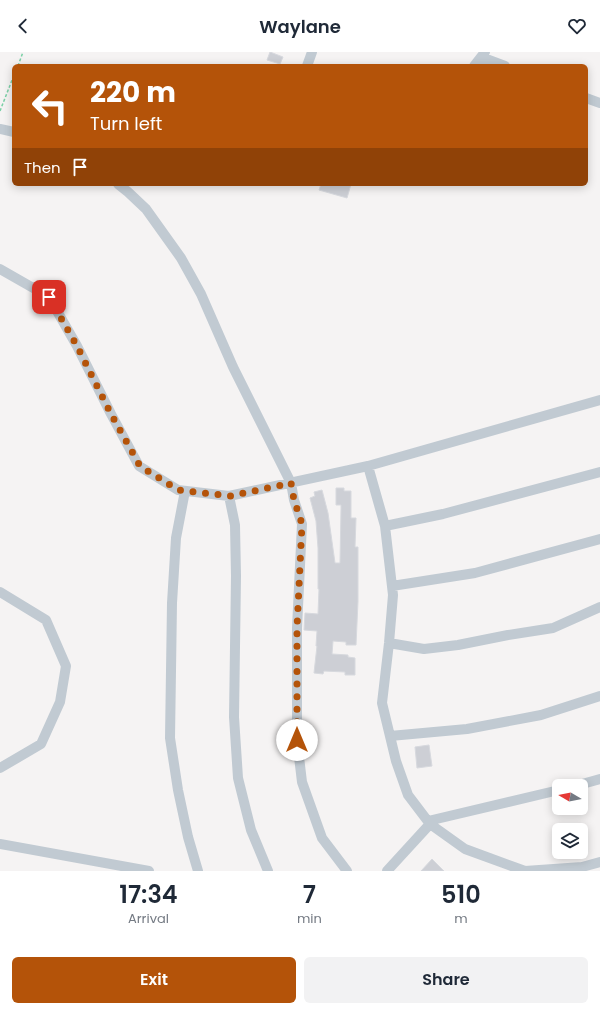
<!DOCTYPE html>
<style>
body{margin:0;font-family:Poppins,sans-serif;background:#f2f2f3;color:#1f2937;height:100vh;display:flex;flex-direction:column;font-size:15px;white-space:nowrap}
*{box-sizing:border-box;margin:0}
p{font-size:13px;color:#747a83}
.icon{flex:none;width:22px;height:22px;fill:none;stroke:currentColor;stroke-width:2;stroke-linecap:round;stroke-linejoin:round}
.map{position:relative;height:819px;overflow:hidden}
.drawer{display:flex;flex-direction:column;background:#fff;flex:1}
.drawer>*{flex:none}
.guide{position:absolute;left:12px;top:12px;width:576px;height:122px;border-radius:6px;box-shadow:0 2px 10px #0003;background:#b45309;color:#fff;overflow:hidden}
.needle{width:26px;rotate:280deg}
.tools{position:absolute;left:552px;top:727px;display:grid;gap:8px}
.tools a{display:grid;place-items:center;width:36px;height:36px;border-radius:6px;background:#fff;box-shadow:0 2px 10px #0003;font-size:20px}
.pin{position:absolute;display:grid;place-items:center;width:34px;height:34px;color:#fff;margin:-17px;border-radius:8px;box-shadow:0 2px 6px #0006}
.me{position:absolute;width:44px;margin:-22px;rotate:0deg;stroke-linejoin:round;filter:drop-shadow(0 0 3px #0008)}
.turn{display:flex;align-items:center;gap:14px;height:84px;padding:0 12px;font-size:18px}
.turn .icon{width:52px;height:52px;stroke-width:2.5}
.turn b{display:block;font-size:28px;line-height:34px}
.then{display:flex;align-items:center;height:38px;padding:0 12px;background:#0003;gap:8px;font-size:15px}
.eta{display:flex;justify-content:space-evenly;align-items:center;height:68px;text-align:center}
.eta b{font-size:24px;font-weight:600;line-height:28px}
.button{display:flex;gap:8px;margin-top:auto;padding:8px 12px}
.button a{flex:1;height:46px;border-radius:6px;background:#b45309;color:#fff;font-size:16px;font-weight:600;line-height:46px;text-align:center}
.button a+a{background:#f2f2f3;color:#1f2937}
header{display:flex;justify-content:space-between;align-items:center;height:52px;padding:0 12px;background:#fff;font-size:18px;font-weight:600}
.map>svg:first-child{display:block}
.building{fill:#cdcfd5;stroke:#d7d9de}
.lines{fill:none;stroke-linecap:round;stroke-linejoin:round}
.path{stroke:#7ad0a6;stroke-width:1.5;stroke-dasharray:3 2;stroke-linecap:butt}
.minor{stroke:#c1cad2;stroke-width:10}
.route{stroke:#b45309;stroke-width:7;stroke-dasharray:0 12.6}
</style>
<header><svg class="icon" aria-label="back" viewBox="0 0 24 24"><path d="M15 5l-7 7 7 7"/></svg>Waylane<svg class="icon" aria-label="heart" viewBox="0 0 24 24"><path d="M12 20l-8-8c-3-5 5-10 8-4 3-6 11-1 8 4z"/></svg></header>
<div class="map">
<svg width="600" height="819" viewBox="0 0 600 819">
<rect width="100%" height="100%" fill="#f5f3f3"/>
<path class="building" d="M 270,0 L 283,5 L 280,12 L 267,8 Z
M 321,132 L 351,132 L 347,146 L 319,138 Z
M 336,436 L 344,436 L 344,439 L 351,439 L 351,466 L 356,466 L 355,495 L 358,495 L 358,549 L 356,593 L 346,593 L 346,590 L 333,589 L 332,602 L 348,603 L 348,605 L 355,606 L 355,623 L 345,623 L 345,620 L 324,619 L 323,622 L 314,621 L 317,594 L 316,594 L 317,579 L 304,578 L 305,561 L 318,562 L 319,537 L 318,537 L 318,496 L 316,469 L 310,446 L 315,444 L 314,440 L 322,438 L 328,461 L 335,511 L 340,511 L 341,457 L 341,453 L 336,453 Z
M 429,693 L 432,714 L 417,716 L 415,695 Z
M 432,807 L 444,819 L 421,819 Z"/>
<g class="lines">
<path class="path" d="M 18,14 L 23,0
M 0,59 L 14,23"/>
<path class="minor" d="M 481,5 L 505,14
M 307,14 L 312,0
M 474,14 L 485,0
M 586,46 L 600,51
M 0,77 L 14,80
M 118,132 L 128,140 L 146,157 L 181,206 L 201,242 L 233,315 L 291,431 L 294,448 L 302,472 L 297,576 L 297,688 L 302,730 L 322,786 L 347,819
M 0,217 L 49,245 L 77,294 L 111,362 L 139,414 L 178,438 L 229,444 L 368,414
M 185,439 L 176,486 L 172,551 L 170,686 L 178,738 L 188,785 L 198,819
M 229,444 L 235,473 L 236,524 L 234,665 L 238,726 L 251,778 L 268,819
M 385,474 L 443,462 L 600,420
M 392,534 L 475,521 L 600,487
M 0,540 L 46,568 L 66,614 L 60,650 L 41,692 L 0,716
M 389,591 L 424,597 L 458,593 L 508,583 L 553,576 L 600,555
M 390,684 L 467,677 L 541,663 L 600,644
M 575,734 L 600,727
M 428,769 L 559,738
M 0,792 L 149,819
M 387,819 L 430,772
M 525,819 L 465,797 L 430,772 L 408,743 L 396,709 L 382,651 L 389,591 L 393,543 L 385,474 L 368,414 L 600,348
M 525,819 L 582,815 L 600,810"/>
</g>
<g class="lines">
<path class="route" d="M 49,245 L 77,294 L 111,362 L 140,414 L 178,438 L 230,444 L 291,431 L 294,448 L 302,472 L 297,576 L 297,688"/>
</g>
</svg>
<div class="tools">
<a><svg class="needle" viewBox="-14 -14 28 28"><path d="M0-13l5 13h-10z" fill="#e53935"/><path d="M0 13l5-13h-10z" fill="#747a83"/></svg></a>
<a><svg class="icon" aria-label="layers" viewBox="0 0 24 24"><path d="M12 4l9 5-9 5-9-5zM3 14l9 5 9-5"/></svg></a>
</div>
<div class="pin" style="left:49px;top:245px;background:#d93025"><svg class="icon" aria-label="arrive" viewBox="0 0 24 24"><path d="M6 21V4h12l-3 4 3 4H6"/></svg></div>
<svg class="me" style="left:297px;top:688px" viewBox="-20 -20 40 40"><circle r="19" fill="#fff"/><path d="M0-13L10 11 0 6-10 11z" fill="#b45309"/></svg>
<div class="guide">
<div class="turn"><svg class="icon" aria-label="left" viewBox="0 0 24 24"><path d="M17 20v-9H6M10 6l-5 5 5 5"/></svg><div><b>220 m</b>Turn left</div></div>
<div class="then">Then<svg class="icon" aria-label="arrive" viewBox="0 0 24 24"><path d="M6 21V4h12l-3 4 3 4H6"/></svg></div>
</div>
</div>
<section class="drawer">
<div class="eta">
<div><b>17:34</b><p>Arrival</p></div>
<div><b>7</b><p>min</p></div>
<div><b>510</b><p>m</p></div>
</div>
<div class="button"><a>Exit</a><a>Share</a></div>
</section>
